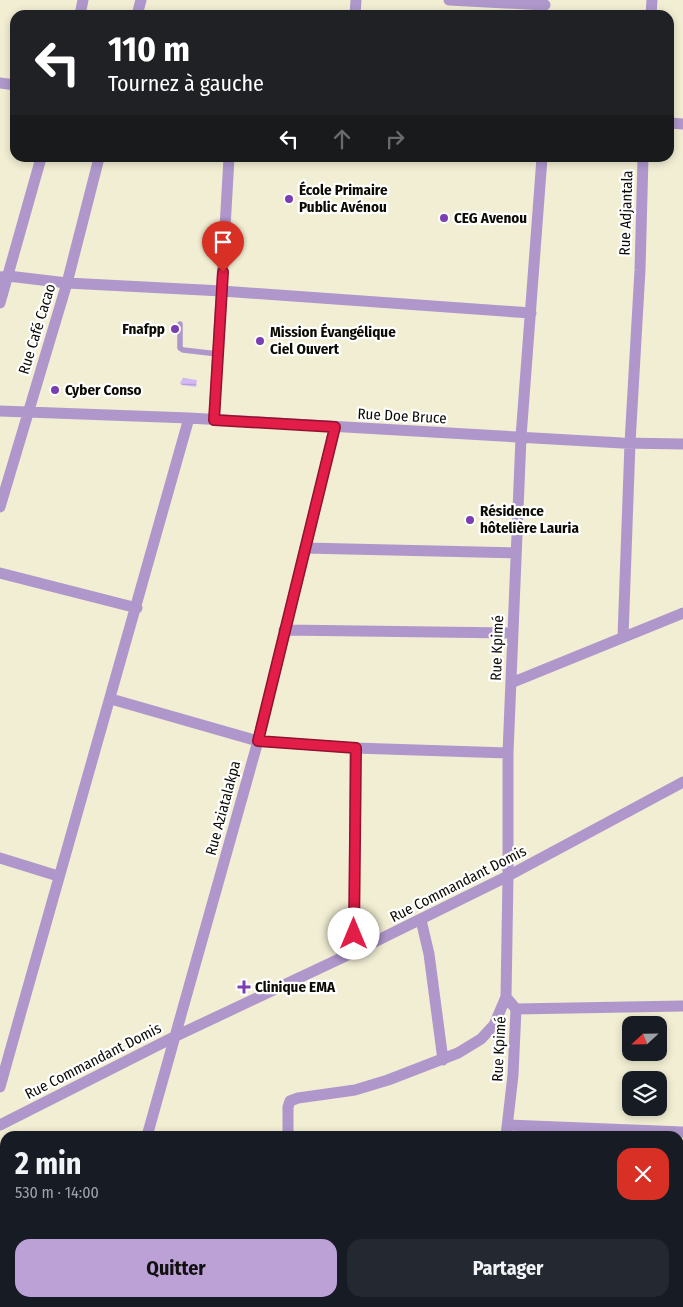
<!DOCTYPE html>
<html lang="fr">
<meta charset="utf-8">
<style>
body{margin:0;font-family:"Fira Sans Condensed",sans-serif;background:#242831;color:#f1f3f6;height:100vh;display:flex;flex-direction:column;font-size:19px;white-space:nowrap}
*{box-sizing:border-box;margin:0}
p{font-size:16px;color:#9ea1a6}
.icon{flex:none;width:28px;height:28px;fill:none;stroke:currentColor;stroke-width:2;stroke-linecap:round;stroke-linejoin:round}
.map{position:relative;flex:1;overflow:hidden}
.drawer{position:absolute;left:0px;top:1131px;width:684px;height:176px;display:flex;flex-direction:column;background:#171b24;border-radius:15px 15px 0 0;box-shadow:0 2px 8px #0003}
.drawer>*{flex:none}
.guide{position:absolute;left:10px;top:10px;width:664px;height:152px;border-radius:15px;box-shadow:0 2px 8px #0003;background:#202124;color:#fff;overflow:hidden}
.needle{width:32px;rotate:248deg}
.controls{position:absolute;left:622px;top:1016px;display:grid;gap:10px}
.controls a{display:grid;place-items:center;width:45px;height:45px;border-radius:10px;background:#171b24;box-shadow:0 2px 8px #0003;font-size:25px}
.pin{position:absolute;display:grid;place-items:center;width:42px;height:42px;color:#fff;margin:-51px -21px;border-radius:50% 50% 50% 0;rotate:-45deg;box-shadow:0 0 5px #0007}
.pin .icon{rotate:45deg}
.me{position:absolute;width:55px;margin:-28px;rotate:0deg;stroke-linejoin:round;filter:drop-shadow(0 0 4px #0008)}
.turn{display:flex;align-items:center;gap:18px;height:105px;padding:0 15px;font-size:22px}
.turn .icon{width:65px;height:65px;stroke-width:2.5}
.turn b{display:block;font-size:35px;line-height:42px}
.lanes{display:flex;align-items:center;height:48px;padding:0 15px;background:#0003;justify-content:center;gap:25px;direction:ltr}
.lanes .off{opacity:.35}
.round{display:grid;place-items:center;flex:none;width:52px;height:52px;border-radius:15px;background:#242831}
.head{display:flex;align-items:center;justify-content:space-between;height:85px;padding:0 15px}
h1{font-size:30px;font-weight:700;line-height:38px}
.action{display:flex;gap:10px;margin-top:auto;padding:10px 15px}
.action a{flex:1;height:58px;border-radius:15px;background:#bca1d7;color:#111;font-size:20px;font-weight:700;line-height:58px;text-align:center}
.action a+a{background:#242831;color:#f1f3f6}
.map>svg:first-child{display:block}
.water{fill:url(#water-rules)}
.lines{fill:none;stroke-linecap:round;stroke-linejoin:round}
.service{stroke:#af97cb;stroke-width:5.5}
.minor{stroke:#af97cb;stroke-width:11}
.route-casing{stroke:#92132f;stroke-width:12}
.route{stroke:#e11d48;stroke-width:9}
.poi-dot{fill:#7b3db2;stroke:#fff;stroke-width:2}
.labels{text-anchor:middle;dominant-baseline:central;stroke-width:4.5;stroke-linejoin:round;paint-order:stroke}
.poi-label{font-size:15px;font-weight:bold;fill:#0d0c04;stroke:#fff;text-anchor:start}
.street-label{font-size:15px;fill:#0d0c04;stroke:#fff}
</style>
<div class="map">
<svg width="683" height="1307" viewBox="0 0 683 1307">
<defs>
<pattern id="water-rules" width="6" height="5" patternUnits="userSpaceOnUse" patternTransform="scale(1.25)"><rect width="6" height="5" fill="#d5b9f7"/><path d="M0 2.5h6" fill="none" stroke="#b69ed2"/></pattern>
</defs>
<rect width="100%" height="100%" fill="#f1eed3"/>
<path class="water" d="M 183,378 L 197,380 L 196,387 L 182,385 L 180,383 Z"/>
<g class="lines">
<path class="service" d="M 180,324 L 180,348 L 183,350 L 218,354"/>
<path class="minor" d="M 449,0 L 545,5
M 80,15 L 83,0
M 137,15 L 141,0
M 355,15 L 356,0
M 651,15 L 652,0
M 0,83 L 15,85
M 669,123 L 683,124
M 0,277 L 8,276 L 67,283 L 222,291 L 531,313
M 0,303 L 41,158
M 0,411 L 189,418 L 622,443 L 683,444
M 214,420 L 229,158
M 0,507 L 67,283 L 99,158
M 305,548 L 516,553
M 0,573 L 137,608
M 284,630 L 513,633
M 623,637 L 630,443 L 640,270 L 643,158
M 511,683 L 683,613
M 111,699 L 258,741 L 355,748 L 508,753
M 0,858 L 58,876
M 421,920 L 429,954 L 443,1060
M 354,952 L 355,748
M 516,1009 L 683,1006
M 0,1087 C 62,864 127,642 189,418
M 0,1125 L 176,1036 L 354,952 L 508,876 L 683,782
M 508,1125 L 683,1132
M 147,1136 L 258,741 L 335,427
M 288,1136 L 288,1107 L 290,1101 L 298,1098 L 355,1090 L 388,1080 L 458,1053 L 481,1039 L 494,1025 L 506,997
M 506,1136 L 513,1075 L 516,1009 L 506,997 L 508,876 L 508,753 L 521,437 L 542,158
M 679,1251 L 683,1251
M 25,1307 L 28,1302
M 235,1307 L 235,1302
M 490,1307 L 490,1302"/>
</g>
<g class="lines">
<g class="route-casing">
<path id="route" d="M 223,272 L 214,420 L 335,427 L 258,741 L 356,748 L 354,934"/>
</g>
<use href="#route" class="route"/>
</g>
<g class="poi-dot">
<circle cx="289" cy="199" r="5"/>
<circle cx="444" cy="218" r="5"/>
<circle cx="175" cy="329" r="5"/>
<circle cx="260" cy="341" r="5"/>
<circle cx="55" cy="390" r="5"/>
<circle cx="470" cy="520" r="5"/>
<path d="M241.5 979.5h5v5h5v5h-5v5h-5v-5h-5v-5h5z"/>
</g>
<g class="labels">
<g class="poi-label">
<text x="299" y="190">École Primaire<tspan x="299" dy="17">Public Avénou</tspan></text>
<text x="454" y="218">CEG Avenou</text>
<text x="165" y="329" text-anchor="end">Fnafpp</text>
<text x="270" y="332">Mission Évangélique<tspan x="270" dy="17">Ciel Ouvert</tspan></text>
<text x="65" y="390">Cyber Conso</text>
<text x="480" y="511">Résidence<tspan x="480" dy="17">hôtelière Lauria</tspan></text>
<text x="255" y="987">Clinique EMA</text>
</g>
<g class="street-label">
<text transform="translate(626 213) rotate(-88)">Rue Adjantala</text>
<text transform="translate(37 329) rotate(-73)">Rue Café Cacao</text>
<text transform="translate(402 416) rotate(3)">Rue Doe Bruce</text>
<text transform="translate(497 648) rotate(-88)">Rue Kpimé</text>
<text transform="translate(223 808) rotate(-75)">Rue Aziatalakpa</text>
<text transform="translate(458 884) rotate(-27)">Rue Commandant Domis</text>
<text transform="translate(499 1049) rotate(-87)">Rue Kpimé</text>
<text transform="translate(93 1061) rotate(-27)">Rue Commandant Domis</text>
</g>
</g>
</svg>
<div class="controls">
<a><svg class="needle" viewBox="-14 -14 28 28"><path d="M0-13l5 13h-10z" fill="#e53935"/><path d="M0 13l5-13h-10z" fill="#9ea1a6"/></svg></a>
<a><svg class="icon" aria-label="layers" viewBox="0 0 24 24"><path d="M12 4l9 5-9 5-9-5zM3 14l9 5 9-5"/></svg></a>
</div>
<div class="pin" style="left:223px;top:272px;background:#d93025"><svg class="icon" aria-label="arrive" viewBox="0 0 24 24"><path d="M6 21V4h12l-3 4 3 4H6"/></svg></div>
<svg class="me" style="left:354px;top:934px" viewBox="-20 -20 40 40"><circle r="19" fill="#fff"/><path d="M0-13L10 11 0 6-10 11z" fill="#e11d48"/></svg>
<div class="guide">
<div class="turn"><svg class="icon" aria-label="left" viewBox="0 0 24 24"><path d="M17 20v-9H6M10 6l-5 5 5 5"/></svg><div><b>110 m</b>Tournez à gauche</div></div>
<div class="lanes"><svg class="icon" aria-label="left" viewBox="0 0 24 24"><path d="M17 20v-9H6M10 6l-5 5 5 5"/></svg><svg class="icon off" aria-label="ahead" viewBox="0 0 24 24"><path d="M12 20V5M6 11l6-6 6 6"/></svg><svg class="icon off" aria-label="right" viewBox="0 0 24 24"><path d="M7 20v-9h11M14 6l5 5-5 5"/></svg></div>
</div>
<section class="drawer">
<div class="head"><div><h1>2 min</h1><p>530 m · 14:00</p></div><a class="round" style="background:#d93025;color:#fff"><svg class="icon" aria-label="close" viewBox="0 0 24 24"><path d="M6 6l12 12M18 6L6 18"/></svg></a></div>
<div class="action"><a>Quitter</a><a>Partager</a></div>
</section>
</div>
